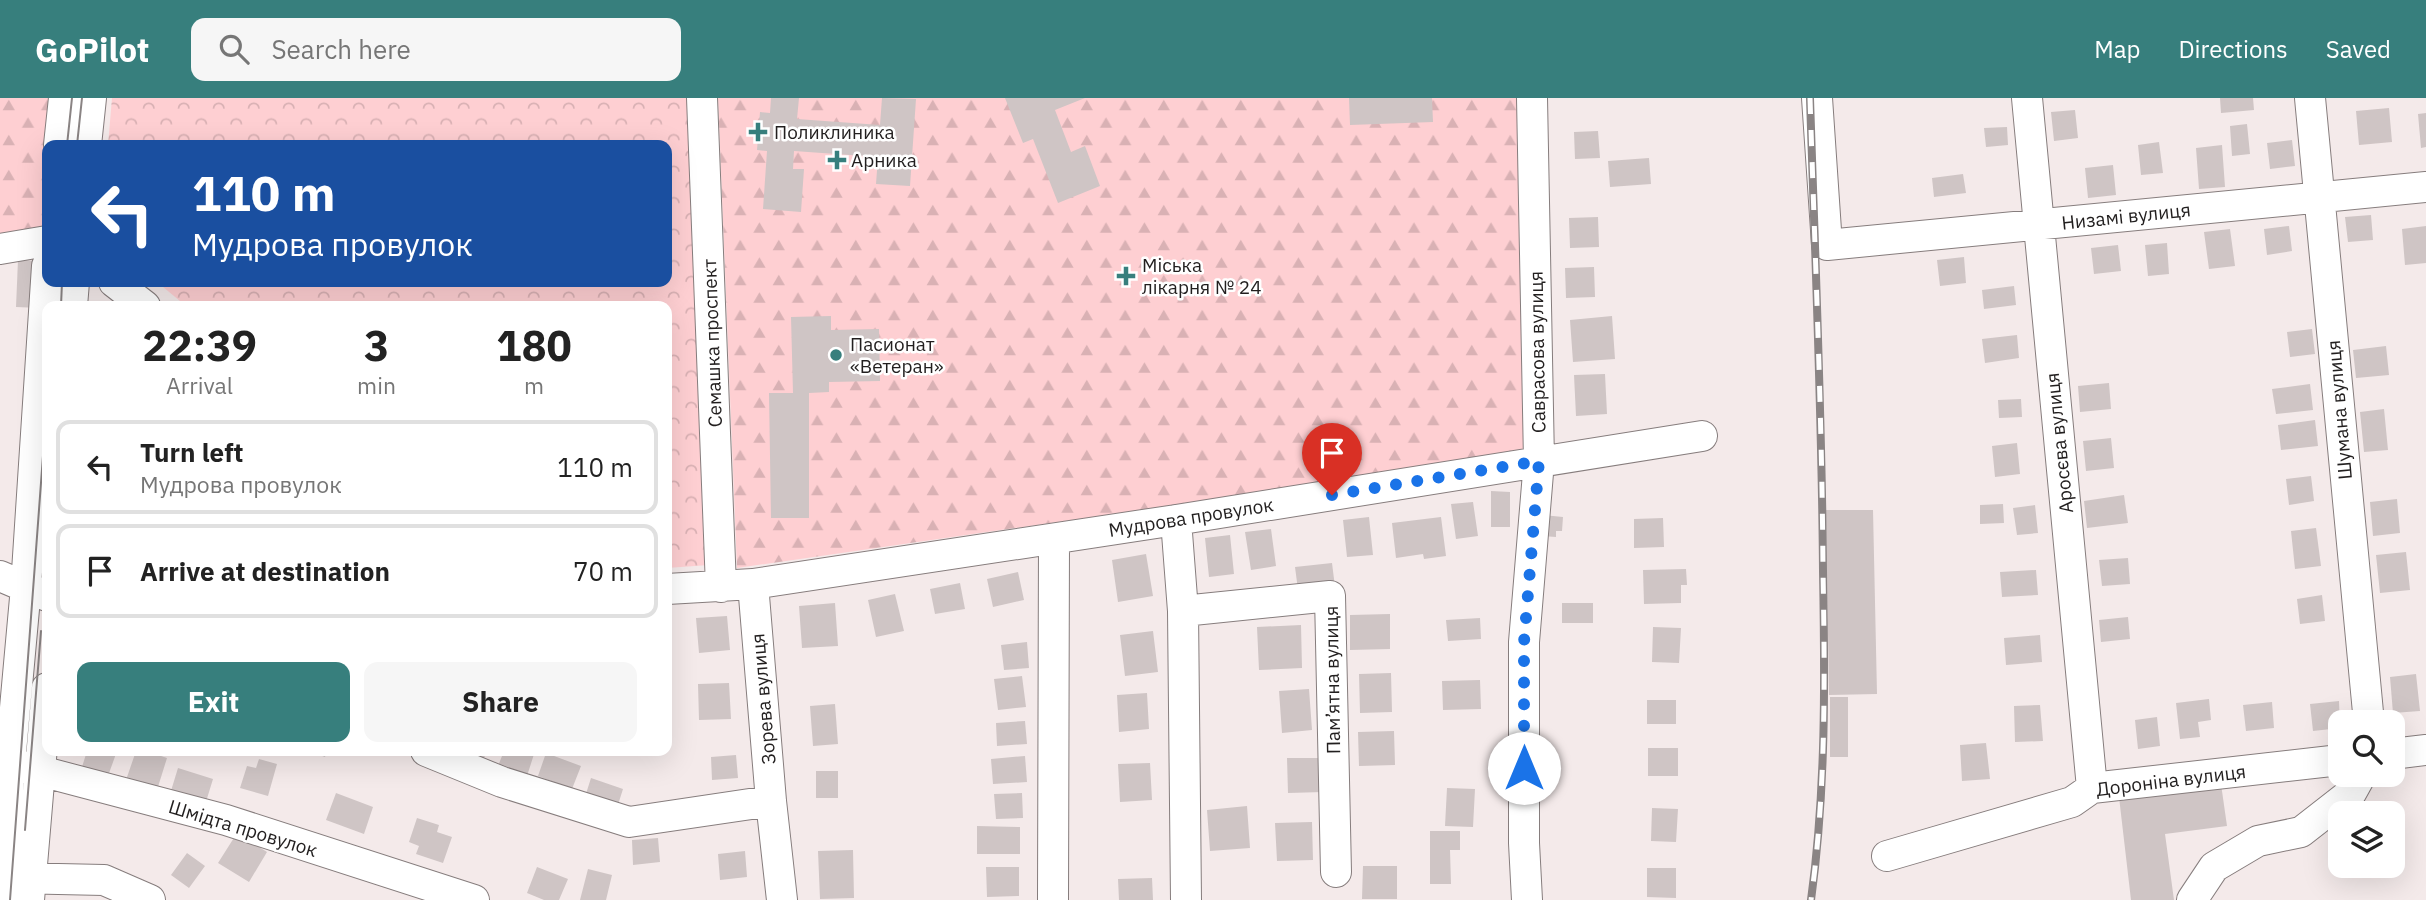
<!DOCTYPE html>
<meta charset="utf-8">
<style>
body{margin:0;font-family:"IBM Plex Sans",sans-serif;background:#f6f6f6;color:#222;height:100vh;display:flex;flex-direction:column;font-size:26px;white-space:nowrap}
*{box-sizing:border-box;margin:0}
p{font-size:23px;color:#767676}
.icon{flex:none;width:38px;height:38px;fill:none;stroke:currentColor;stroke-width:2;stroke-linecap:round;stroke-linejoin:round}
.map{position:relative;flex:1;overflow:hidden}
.panel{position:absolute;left:42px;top:203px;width:630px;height:455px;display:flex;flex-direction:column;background:#fff;border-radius:14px;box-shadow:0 7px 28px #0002}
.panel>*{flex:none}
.guide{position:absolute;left:42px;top:42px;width:630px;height:147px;border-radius:14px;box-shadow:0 7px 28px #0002;background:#1a4fa0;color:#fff;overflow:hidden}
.tools{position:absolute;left:2328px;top:612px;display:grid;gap:14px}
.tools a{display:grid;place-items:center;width:77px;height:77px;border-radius:14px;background:#fff;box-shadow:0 7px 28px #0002;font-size:35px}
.pin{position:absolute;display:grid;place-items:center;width:60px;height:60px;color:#fff;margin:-72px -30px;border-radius:50% 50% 50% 0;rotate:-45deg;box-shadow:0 0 7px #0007}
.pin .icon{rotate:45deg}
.me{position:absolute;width:77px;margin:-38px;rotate:0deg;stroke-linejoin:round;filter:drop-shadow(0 0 5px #0008)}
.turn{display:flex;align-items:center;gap:24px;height:147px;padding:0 35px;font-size:32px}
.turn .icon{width:91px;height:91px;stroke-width:2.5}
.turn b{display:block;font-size:49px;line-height:60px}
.eta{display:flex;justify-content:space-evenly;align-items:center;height:119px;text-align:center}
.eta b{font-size:42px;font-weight:700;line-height:49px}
.cta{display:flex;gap:14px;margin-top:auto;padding:14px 35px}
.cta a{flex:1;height:80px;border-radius:14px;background:#377f7d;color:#fff;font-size:28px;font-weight:700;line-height:80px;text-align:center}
.cta a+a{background:#f6f6f6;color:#222}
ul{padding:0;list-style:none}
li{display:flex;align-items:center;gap:21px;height:94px;margin:0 14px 10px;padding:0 21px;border:4px solid #e0e0e0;border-radius:14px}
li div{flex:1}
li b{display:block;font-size:26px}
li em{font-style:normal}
header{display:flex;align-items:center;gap:42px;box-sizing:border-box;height:98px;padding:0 35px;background:#377f7d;color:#fff}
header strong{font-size:33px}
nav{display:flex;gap:38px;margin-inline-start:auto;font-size:24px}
.search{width:490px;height:63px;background:#f6f6f6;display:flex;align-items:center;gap:18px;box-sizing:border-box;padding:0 24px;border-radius:14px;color:#767676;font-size:26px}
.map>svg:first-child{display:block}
.forest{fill:url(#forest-firs)}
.park{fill:url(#park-crowns)}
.building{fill:#cfc5c5}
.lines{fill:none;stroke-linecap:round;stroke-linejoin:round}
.minor-casing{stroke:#867d7d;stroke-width:32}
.minor{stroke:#fff;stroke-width:30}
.tram{stroke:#8a8484;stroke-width:2}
.rail-casing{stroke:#8a8484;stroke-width:8}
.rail{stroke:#fff;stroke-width:5;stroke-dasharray:16;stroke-linecap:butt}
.route{stroke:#1a73e8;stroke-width:12;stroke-dasharray:0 21.6}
.poi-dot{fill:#377f7d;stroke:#fff;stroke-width:2.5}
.labels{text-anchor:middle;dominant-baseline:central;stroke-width:5;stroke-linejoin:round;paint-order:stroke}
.poi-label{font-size:19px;fill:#221f1f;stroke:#fff;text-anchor:start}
.street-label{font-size:19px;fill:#221f1f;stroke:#fff}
</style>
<header>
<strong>GoPilot</strong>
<div class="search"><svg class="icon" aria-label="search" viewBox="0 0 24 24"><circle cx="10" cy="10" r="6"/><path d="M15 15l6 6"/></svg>Search here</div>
<nav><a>Map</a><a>Directions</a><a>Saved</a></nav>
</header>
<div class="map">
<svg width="2426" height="802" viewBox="0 0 2426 802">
<defs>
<pattern id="forest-firs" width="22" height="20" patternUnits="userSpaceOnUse" patternTransform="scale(1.75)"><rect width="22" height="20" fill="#fecfd2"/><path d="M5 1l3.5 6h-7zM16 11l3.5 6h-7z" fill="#d9b1b4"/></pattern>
<pattern id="park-crowns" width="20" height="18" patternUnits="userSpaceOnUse" patternTransform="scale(1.75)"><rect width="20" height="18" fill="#fecfd2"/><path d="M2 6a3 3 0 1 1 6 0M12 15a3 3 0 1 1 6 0" fill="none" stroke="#d9b1b4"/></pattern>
</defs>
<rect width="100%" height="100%" fill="#f4eaea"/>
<path class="forest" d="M 0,0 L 54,0 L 47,47 L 42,132 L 0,141 Z
M 718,0 L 1524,0 L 1530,356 L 737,470 Z"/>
<path class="park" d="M 112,0 L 693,0 L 709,467 L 667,470 L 667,208 L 186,208 L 157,184 L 667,184 L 667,47 L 108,47 Z"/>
<path class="building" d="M 771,0 L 799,0 L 797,21 L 880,27 L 882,0 L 916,1 L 910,88 L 876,86 L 878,59 L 794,53 L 793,71 L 804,71 L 801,114 L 763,111 L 767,53 L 757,52 L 760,14 L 770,15 Z
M 1005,0 L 1085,0 L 1055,12 L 1071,54 L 1085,48 L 1100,88 L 1058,105 L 1033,41 L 1023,45 Z
M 1349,0 L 1432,0 L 1433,24 L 1350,27 Z
M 2220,0 L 2253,0 L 2254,12 L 2221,15 Z
M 2389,10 L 2392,44 L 2359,47 L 2356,13 Z
M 2075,12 L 2078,40 L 2054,43 L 2051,14 Z
M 2426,15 L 2426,49 L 2421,50 L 2418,16 Z
M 2247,26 L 2250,56 L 2232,58 L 2230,28 Z
M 2007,29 L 2008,47 L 1986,49 L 1984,30 Z
M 1598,33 L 1600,60 L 1575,61 L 1574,34 Z
M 2292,42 L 2295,68 L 2270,71 L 2267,45 Z
M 2159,44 L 2163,75 L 2141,77 L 2138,47 Z
M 2222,47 L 2225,89 L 2199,91 L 2196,50 Z
M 1649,60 L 1651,86 L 1610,89 L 1608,63 Z
M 2113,67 L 2116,97 L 2088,100 L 2085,70 Z
M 1963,76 L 1966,95 L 1934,99 L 1932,80 Z
M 2371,117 L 2373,142 L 2348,144 L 2345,119 Z
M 1598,119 L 1599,149 L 1570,150 L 1569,120 Z
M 2289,128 L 2292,153 L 2267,157 L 2264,131 Z
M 2426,128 L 2426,165 L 2405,167 L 2402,131 Z
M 2230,131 L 2235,168 L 2209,171 L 2204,134 Z
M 2167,145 L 2169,176 L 2148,178 L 2145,147 Z
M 2118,147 L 2121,173 L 2094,176 L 2091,150 Z
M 1964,159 L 1966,185 L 1940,188 L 1937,162 Z
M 18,162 L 42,163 L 40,210 L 16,209 Z
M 1594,169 L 1595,199 L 1566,200 L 1565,170 Z
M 2014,188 L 2016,207 L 1984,211 L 1982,192 Z
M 831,218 L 831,232 L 879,231 L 880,283 L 829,284 L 829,294 L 809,295 L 809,420 L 771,420 L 769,295 L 793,295 L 791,219 Z
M 1612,218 L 1615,261 L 1573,264 L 1570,222 Z
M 2312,231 L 2315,256 L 2290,259 L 2287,234 Z
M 2017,237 L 2019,260 L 1985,265 L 1982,241 Z
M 2386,248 L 2389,277 L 2356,280 L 2353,252 Z
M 1605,276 L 1607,316 L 1576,318 L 1574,277 Z
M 2109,285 L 2111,311 L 2080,314 L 2078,288 Z
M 2310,286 L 2313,312 L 2276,316 L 2272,291 Z
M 2021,301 L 2022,319 L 1999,320 L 1998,302 Z
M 2384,311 L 2388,352 L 2364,354 L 2360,314 Z
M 2315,322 L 2318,348 L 2281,352 L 2278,327 Z
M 2111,340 L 2114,370 L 2086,373 L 2083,343 Z
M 2017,345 L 2020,376 L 1995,379 L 1992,348 Z
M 2311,378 L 2314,403 L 2289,407 L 2286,381 Z
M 1491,393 L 1510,394 L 1510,429 L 1491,429 Z
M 2124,397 L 2128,425 L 2087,430 L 2084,403 Z
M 2397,401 L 2400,435 L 2373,438 L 2370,404 Z
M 1473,404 L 1478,438 L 1456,441 L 1451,406 Z
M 2003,406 L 2004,425 L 1980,426 L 1980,407 Z
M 2035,407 L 2038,435 L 2017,437 L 2013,410 Z
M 1826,412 L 1873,412 L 1877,596 L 1829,597 Z
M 1543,417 L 1563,419 L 1562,433 L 1556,433 L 1556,439 L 1542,438 Z
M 1369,419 L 1373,457 L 1347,459 L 1343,422 Z
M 1441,419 L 1446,458 L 1424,461 L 1423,456 L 1396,460 L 1392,425 Z
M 1663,420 L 1664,449 L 1634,450 L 1634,421 Z
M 2316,430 L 2321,468 L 2295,471 L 2291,433 Z
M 1271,431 L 1276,468 L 1251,472 L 1245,434 Z
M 1230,437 L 1234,476 L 1209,479 L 1205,440 Z
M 2406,454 L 2410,492 L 2380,495 L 2376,457 Z
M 1146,456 L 1153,498 L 1118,504 L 1112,462 Z
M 2128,460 L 2130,486 L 2102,488 L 2099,462 Z
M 1332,465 L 1335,489 L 1298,492 L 1295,469 Z
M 1686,471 L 1687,487 L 1681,487 L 1681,505 L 1644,506 L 1643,472 Z
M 2036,472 L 2038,497 L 2002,499 L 2000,474 Z
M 1018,474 L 1024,502 L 993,509 L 987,481 Z
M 960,485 L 965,511 L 935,516 L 930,491 Z
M 895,496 L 904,533 L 876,539 L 868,502 Z
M 2322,497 L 2325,523 L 2300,526 L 2297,501 Z
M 835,505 L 838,548 L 802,550 L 799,508 Z
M 1562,505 L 1593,505 L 1593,525 L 1562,525 Z
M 1390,516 L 1390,551 L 1350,552 L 1350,517 Z
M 727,518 L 730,552 L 699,555 L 696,520 Z
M 2128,519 L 2130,541 L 2101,544 L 2099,522 Z
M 1480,520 L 1481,541 L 1448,543 L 1446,522 Z
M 1301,527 L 1302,570 L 1259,572 L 1257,529 Z
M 1653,529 L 1681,530 L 1679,565 L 1652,564 Z
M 1153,533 L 1158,574 L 1125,578 L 1120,537 Z
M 2040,537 L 2042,564 L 2006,567 L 2004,540 Z
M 1027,544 L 1029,570 L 1004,572 L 1001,547 Z
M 1391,575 L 1392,614 L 1360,615 L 1359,576 Z
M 2416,576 L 2420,613 L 2393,615 L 2390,579 Z
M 1022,578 L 1026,609 L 998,612 L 994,581 Z
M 1480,582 L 1481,611 L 1443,612 L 1442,583 Z
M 729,585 L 731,621 L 699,622 L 698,586 Z
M 1309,591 L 1312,632 L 1282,635 L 1279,593 Z
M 1147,595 L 1149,631 L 1119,634 L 1117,597 Z
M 1830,599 L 1848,599 L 1848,659 L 1830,659 Z
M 2209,601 L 2211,622 L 2198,624 L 2200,639 L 2180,641 L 2176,605 Z
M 1647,602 L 1676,602 L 1676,626 L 1647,626 Z
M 2339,603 L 2340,630 L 2313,633 L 2310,606 Z
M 2272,604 L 2274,630 L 2246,633 L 2243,607 Z
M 835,606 L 838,646 L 813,648 L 810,608 Z
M 2040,607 L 2043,643 L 2015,644 L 2014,608 Z
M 2157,619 L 2160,648 L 2138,651 L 2135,622 Z
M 1025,623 L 1027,646 L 997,648 L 996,625 Z
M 1394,633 L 1395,667 L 1359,668 L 1358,634 Z
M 1986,645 L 1990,681 L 1962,683 L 1960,647 Z
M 1648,650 L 1678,650 L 1678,678 L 1648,678 Z
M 87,653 L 117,653 L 108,678 L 82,669 Z
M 136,653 L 146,653 L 167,660 L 157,692 L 126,682 Z
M 308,653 L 327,653 L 325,659 Z
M 464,653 L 487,653 L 484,660 Z
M 504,653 L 535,653 L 527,678 L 498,668 Z
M 546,655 L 581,668 L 572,691 L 538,678 Z
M 736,657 L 738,680 L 712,682 L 711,659 Z
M 1025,658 L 1027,684 L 993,686 L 991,661 Z
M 1287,660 L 1322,660 L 1323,694 L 1288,695 Z
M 259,661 L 277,666 L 268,698 L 240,690 L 247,668 L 256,670 Z
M 1150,665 L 1152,702 L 1120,704 L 1118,666 Z
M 178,670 L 213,681 L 205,707 L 170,696 Z
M 816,673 L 838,673 L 838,700 L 816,700 Z
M 591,680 L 623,691 L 616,713 L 584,702 Z
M 2221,686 L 2227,728 L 2165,736 L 2174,802 L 2131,802 L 2119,699 Z
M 1447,690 L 1475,691 L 1473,729 L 1445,728 Z
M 336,695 L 373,709 L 364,736 L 326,722 Z
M 1022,695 L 1023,720 L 996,721 L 994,696 Z
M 1247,708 L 1250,750 L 1210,753 L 1207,712 Z
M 1652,710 L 1678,711 L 1676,744 L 1651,743 Z
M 417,720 L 439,727 L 437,734 L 452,739 L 443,765 L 416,756 L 419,748 L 409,744 Z
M 1312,724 L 1313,762 L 1277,763 L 1275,725 Z
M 977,728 L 1020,729 L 1020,756 L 977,756 Z
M 1430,733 L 1460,733 L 1460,752 L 1450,752 L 1451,786 L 1430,786 Z
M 237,735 L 267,754 L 249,784 L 218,765 Z
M 658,740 L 660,764 L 633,767 L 632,742 Z
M 853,752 L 854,800 L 820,801 L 818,753 Z
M 745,753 L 747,779 L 720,782 L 718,756 Z
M 187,755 L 205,768 L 189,790 L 171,777 Z
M 1363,768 L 1397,768 L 1397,801 L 1362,801 Z
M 537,769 L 568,781 L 559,802 L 544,802 L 527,795 Z
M 986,769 L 1019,769 L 1019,798 L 987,799 Z
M 1647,770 L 1676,770 L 1676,800 L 1647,799 Z
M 588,771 L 612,777 L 606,802 L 580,802 Z
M 1152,780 L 1153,802 L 1119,802 L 1118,781 Z"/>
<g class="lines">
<g class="minor-casing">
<path id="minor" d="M 702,0 L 721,489
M 1817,0 L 1827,147 L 2426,89
M 2027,0 L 2092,690
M 2310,0 L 2369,625
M 59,47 L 64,0
M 86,47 L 91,0
M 0,151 L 47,143
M 114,184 L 145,208
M 72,208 L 74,184
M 1176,422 L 1183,513 L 1186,802
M 0,478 L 47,498
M 753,486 L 1176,422 L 1702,338
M 667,491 L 753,486 L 771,703 L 782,802
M 1183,513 L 1330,498 L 1336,774
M 426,653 L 502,684 L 629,724 L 771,703
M 2392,656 L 2426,652
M 10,665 L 226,722 L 474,802
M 1887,758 L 2072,704 L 2092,690 L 2340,662
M 13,780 L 104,782 L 150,802
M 1,802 L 10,665 L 26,489 L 47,168
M 29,802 L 47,590
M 1053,802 L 1054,441
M 1527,802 L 1524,745 L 1524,544 L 1539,363 L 1532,0
M 2192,802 L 2214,769 L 2258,743 L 2301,734 L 2351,695 L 2361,677"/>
</g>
<use href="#minor" class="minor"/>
<path class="tram" d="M 67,47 L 72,0
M 77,47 L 82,0
M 61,208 L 62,184
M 25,732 L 41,533
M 10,802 L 47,304"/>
<g class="rail-casing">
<path id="rail" d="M 1810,0 C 1815,158 1822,315 1823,473 C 1825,582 1826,693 1811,802"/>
</g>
<use href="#rail" class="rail"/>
</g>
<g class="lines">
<path class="route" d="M 1332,397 L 1539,363 L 1524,544 L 1524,670"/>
</g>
<g class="poi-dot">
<path d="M754.5 23.5h7v7h7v7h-7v7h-7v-7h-7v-7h7z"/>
<path d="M833.5 51.5h7v7h7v7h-7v7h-7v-7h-7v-7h7z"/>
<path d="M1122.5 167.5h7v7h7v7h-7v7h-7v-7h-7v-7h7z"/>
<circle cx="836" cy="257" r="7"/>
</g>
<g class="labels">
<g class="poi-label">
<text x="774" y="34">Поликлиника</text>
<text x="851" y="62">Арника</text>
<text x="1142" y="167">Міська<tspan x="1142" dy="22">лікарня № 24</tspan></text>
<text x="850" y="246">Пасионат<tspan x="850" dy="22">«Ветеран»</tspan></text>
</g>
<g class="street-label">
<text transform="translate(2126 118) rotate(-6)">Низамі вулиця</text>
<text transform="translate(712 245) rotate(-92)">Семашка проспект</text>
<text transform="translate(1537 254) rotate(-91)">Саврасова вулиця</text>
<text transform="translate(2339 312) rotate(-95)">Шумана вулиця</text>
<text transform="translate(2059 345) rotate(-96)">Аросєва вулиця</text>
<text transform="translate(1191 419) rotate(-9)">Мудрова провулок</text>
<text transform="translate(1332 582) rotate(-91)">Пам’ятна вулиця</text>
<text transform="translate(763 601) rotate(-95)">Зорева вулиця</text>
<text transform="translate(2171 682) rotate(-7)">Дороніна вулиця</text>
<text transform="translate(243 730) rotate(17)">Шмідта провулок</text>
</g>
</g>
</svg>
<div class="tools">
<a><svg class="icon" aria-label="search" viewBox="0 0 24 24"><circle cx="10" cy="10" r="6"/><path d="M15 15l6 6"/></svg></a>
<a><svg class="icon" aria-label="layers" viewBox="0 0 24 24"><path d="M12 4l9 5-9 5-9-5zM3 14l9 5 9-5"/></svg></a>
</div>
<div class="pin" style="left:1332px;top:397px;background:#d93025"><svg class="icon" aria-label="arrive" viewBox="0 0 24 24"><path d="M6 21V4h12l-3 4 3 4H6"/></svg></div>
<svg class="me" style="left:1524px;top:670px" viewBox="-20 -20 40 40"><circle r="19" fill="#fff"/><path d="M0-13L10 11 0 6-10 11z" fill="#1a73e8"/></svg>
<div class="guide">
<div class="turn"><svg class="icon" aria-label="left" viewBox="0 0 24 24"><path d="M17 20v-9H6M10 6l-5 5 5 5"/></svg><div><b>110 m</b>Мудрова провулок</div></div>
</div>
<section class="panel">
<div class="eta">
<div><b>22:39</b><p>Arrival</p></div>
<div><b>3</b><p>min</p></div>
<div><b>180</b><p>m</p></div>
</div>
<ul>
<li><svg class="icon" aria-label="left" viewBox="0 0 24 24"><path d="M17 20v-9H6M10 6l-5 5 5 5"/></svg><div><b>Turn left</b><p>Мудрова провулок</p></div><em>110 m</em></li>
<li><svg class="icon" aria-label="arrive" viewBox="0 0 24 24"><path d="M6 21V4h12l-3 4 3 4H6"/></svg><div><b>Arrive at destination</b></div><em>70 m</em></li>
</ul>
<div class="cta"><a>Exit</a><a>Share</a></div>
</section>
</div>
